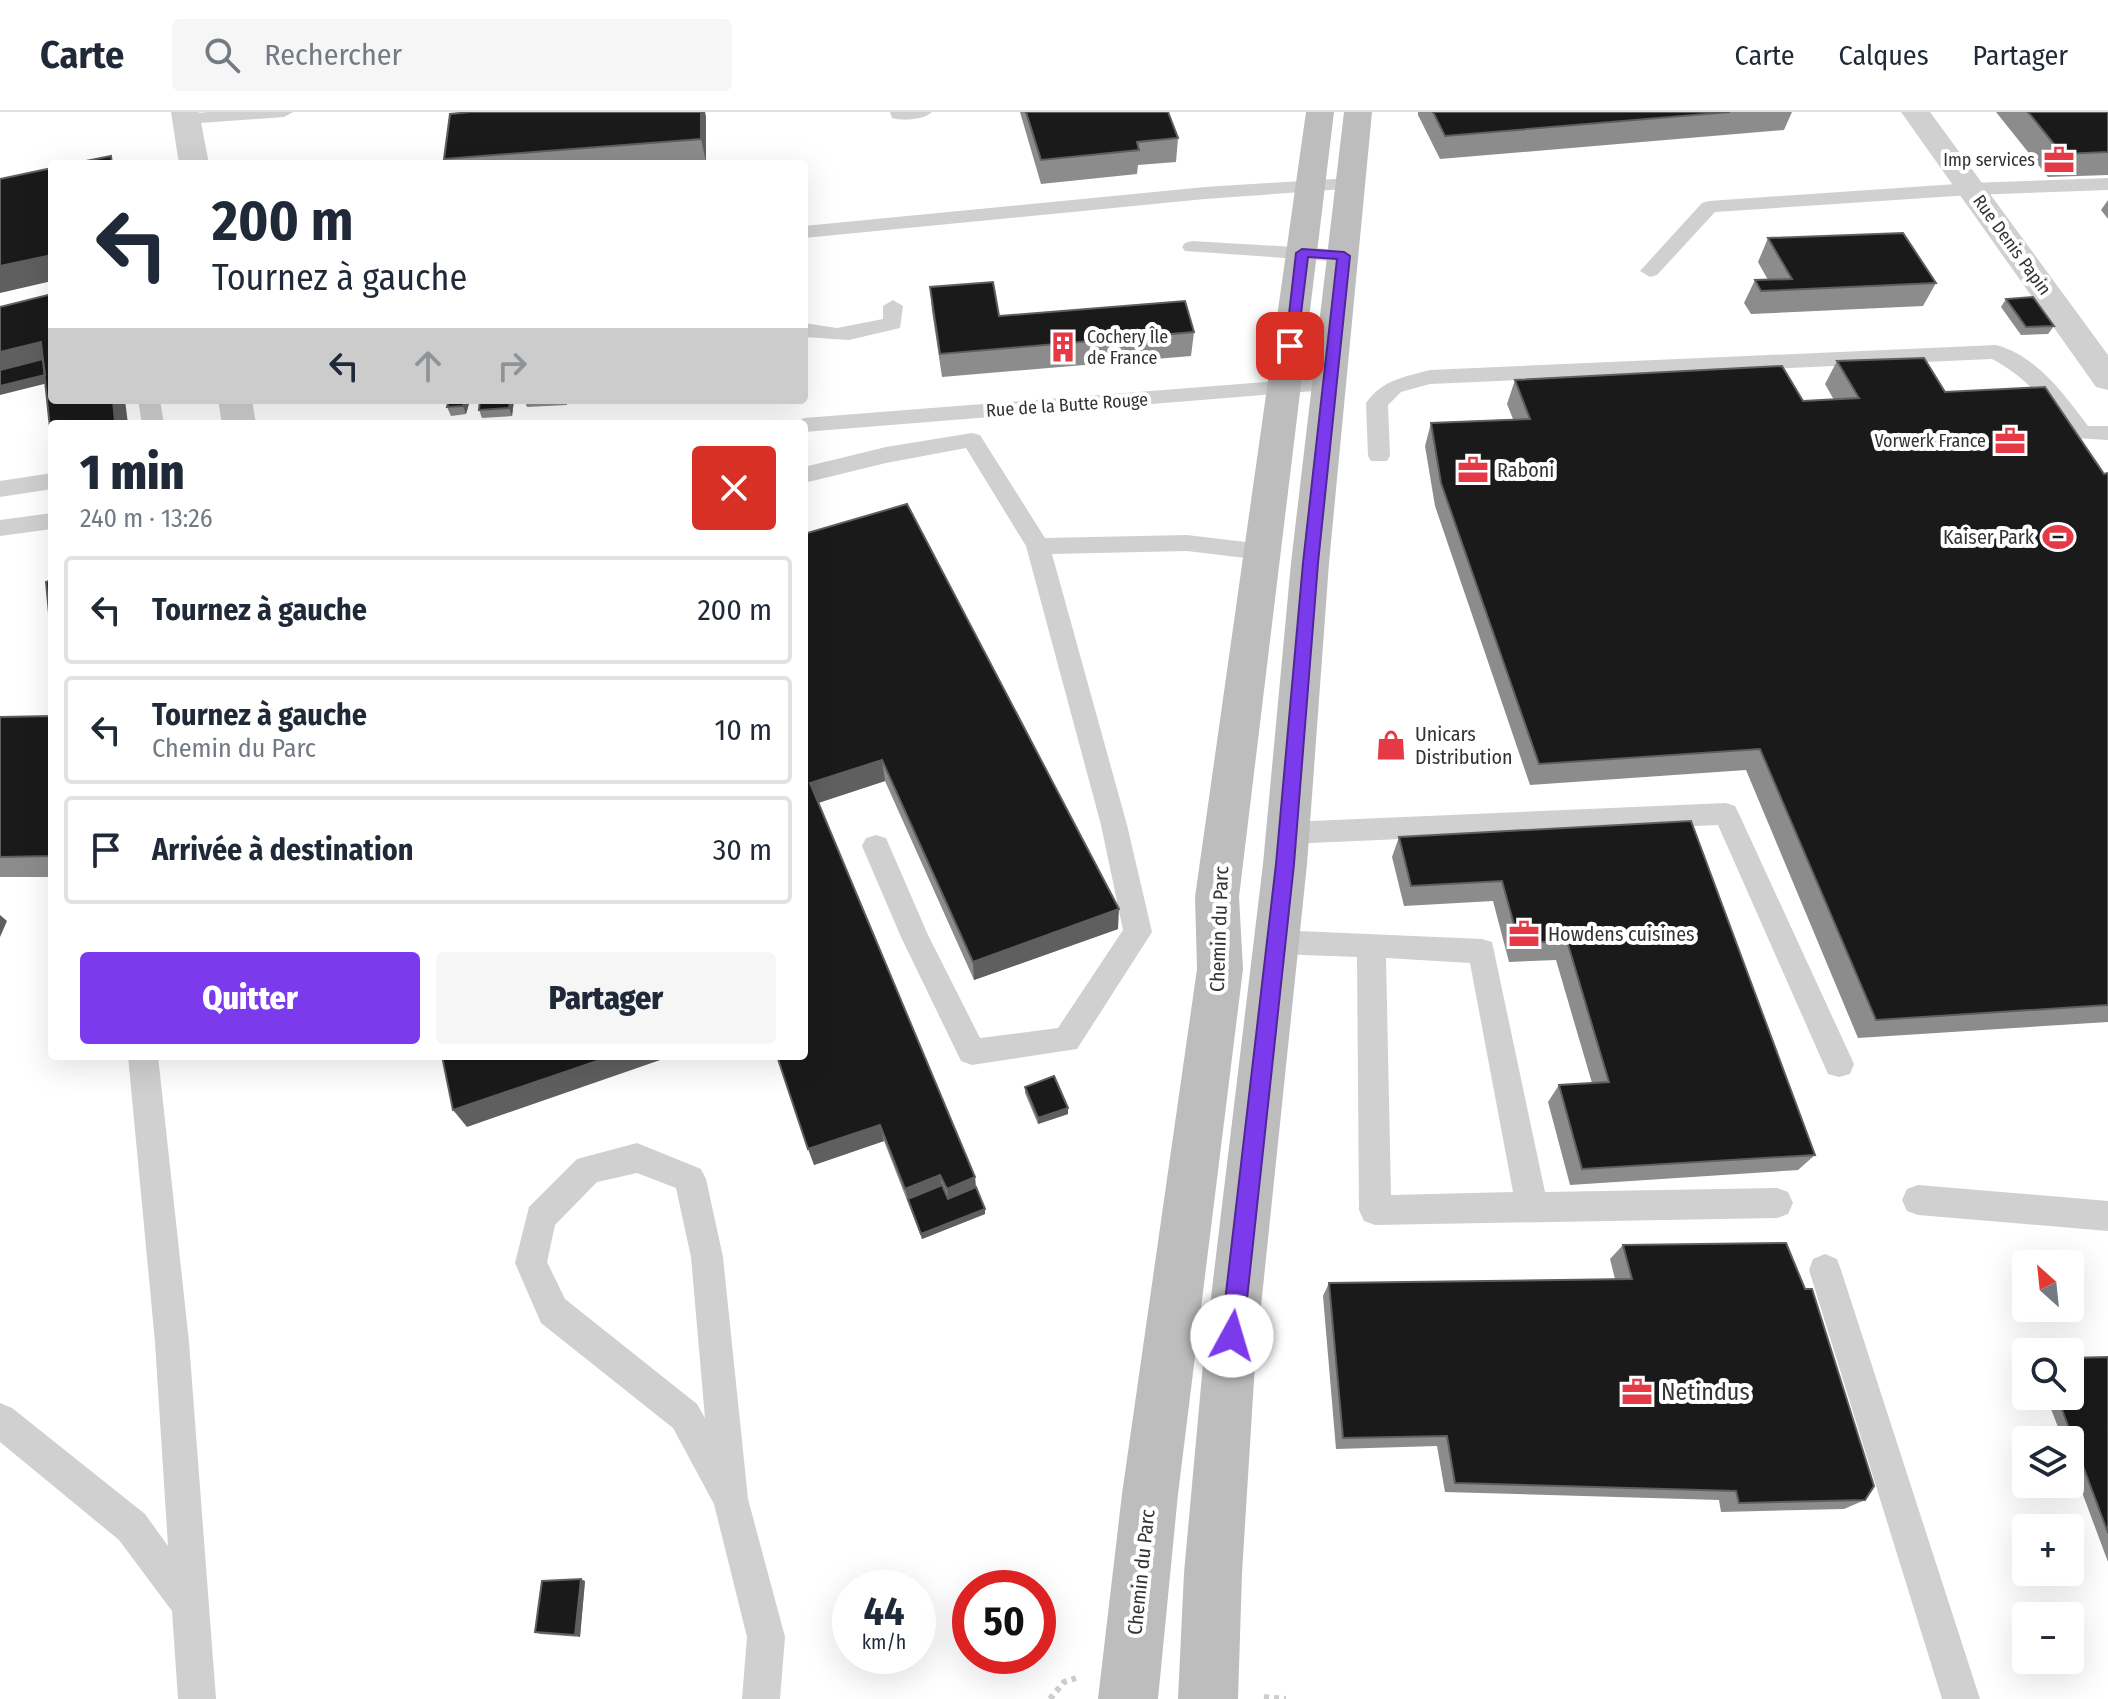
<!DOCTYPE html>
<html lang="fr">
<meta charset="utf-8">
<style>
body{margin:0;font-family:"Fira Sans Condensed",sans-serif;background:#f6f6f7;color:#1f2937;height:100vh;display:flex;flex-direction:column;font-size:30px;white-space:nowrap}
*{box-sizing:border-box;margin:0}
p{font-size:26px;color:#747a83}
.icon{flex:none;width:44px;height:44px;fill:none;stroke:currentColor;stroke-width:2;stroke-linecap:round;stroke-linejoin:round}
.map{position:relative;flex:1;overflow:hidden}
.details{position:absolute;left:48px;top:308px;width:760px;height:640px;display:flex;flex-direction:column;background:#fff;border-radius:8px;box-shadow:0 8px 32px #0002}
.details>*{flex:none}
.guide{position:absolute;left:48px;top:48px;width:760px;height:244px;border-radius:8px;box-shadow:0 8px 32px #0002;background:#fff;color:#1f2937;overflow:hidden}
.needle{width:52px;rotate:333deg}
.controls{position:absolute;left:2012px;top:1138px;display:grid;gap:16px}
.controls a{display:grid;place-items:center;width:72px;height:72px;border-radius:8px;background:#fff;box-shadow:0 8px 32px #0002;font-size:40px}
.speed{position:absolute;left:832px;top:1458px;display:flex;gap:16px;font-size:40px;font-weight:700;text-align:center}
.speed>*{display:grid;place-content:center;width:104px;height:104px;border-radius:50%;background:#fff;box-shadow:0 8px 32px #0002;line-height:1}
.speed small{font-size:20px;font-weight:400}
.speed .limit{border:12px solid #d22;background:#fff;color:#111}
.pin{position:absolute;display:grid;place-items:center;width:68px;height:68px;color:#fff;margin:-34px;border-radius:16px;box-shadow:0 4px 12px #0006}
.me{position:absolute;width:88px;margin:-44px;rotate:6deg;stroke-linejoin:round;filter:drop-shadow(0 0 6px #0008)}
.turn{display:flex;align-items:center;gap:28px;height:168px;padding:0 32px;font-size:36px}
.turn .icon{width:104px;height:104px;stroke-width:2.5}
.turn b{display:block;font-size:56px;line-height:68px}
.lanes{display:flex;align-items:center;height:76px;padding:0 32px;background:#0003;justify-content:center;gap:40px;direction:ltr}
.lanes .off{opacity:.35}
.round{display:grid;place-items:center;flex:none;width:84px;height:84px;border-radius:8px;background:#f6f6f7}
.overview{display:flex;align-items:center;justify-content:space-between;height:136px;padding:0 32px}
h1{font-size:48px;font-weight:800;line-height:60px}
.action{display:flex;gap:16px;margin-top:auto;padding:16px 32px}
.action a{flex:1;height:92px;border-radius:8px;background:#7c3aed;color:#fff;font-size:32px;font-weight:800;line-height:92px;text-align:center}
.action a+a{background:#f6f6f7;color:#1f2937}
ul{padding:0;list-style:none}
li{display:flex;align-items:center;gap:24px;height:108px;margin:0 16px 12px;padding:0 16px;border:4px solid #e0e1e3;border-radius:8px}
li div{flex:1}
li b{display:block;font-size:30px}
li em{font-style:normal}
header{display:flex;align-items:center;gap:48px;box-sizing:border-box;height:112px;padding:0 40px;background:#fff;border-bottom:2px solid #e0e1e3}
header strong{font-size:38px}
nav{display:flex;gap:44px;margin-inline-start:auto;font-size:28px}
.search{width:560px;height:72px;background:#f6f6f7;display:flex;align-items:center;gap:20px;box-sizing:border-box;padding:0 28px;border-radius:8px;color:#747a83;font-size:30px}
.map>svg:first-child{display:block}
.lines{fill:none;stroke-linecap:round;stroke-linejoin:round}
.path{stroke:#cdcdcd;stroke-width:6;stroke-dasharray:5 5;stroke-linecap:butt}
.service{fill:#d0d0d0;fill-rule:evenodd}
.minor{fill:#d0d0d0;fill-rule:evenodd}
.secondary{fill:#bdbdbd;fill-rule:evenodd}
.wall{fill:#8c8c8c}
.shaded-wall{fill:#5f5f5f}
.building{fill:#1a1a1a;stroke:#5f5f5f;stroke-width:2}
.route{fill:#7c3aed;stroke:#51269a;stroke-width:2}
.labels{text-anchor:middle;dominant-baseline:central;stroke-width:8;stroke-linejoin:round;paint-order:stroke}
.far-poi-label{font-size:18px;fill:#333;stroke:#fff;text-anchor:end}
.far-street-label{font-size:18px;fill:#333;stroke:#fff}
.poi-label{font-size:20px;fill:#333;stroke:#fff;text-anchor:start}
.street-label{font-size:20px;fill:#333;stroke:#fff}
.near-poi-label{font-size:24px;fill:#333;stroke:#fff;text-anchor:start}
</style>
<header>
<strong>Carte</strong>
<div class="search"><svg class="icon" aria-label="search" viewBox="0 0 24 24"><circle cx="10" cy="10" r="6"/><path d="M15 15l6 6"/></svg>Rechercher</div>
<nav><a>Carte</a><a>Calques</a><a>Partager</a></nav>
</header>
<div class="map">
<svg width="2108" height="1587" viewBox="0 0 2108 1587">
<rect width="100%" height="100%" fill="#fff"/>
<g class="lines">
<path class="path" d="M 1264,1585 L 1286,1587
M 1050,1587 L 1064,1570 L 1076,1566"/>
<path class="service" d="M 208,0 L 293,0 L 284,5 L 186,12 L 177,7 L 186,2 Z
M 890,0 L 932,0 C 924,8 903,9 892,6 Z
M 1351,66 L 1358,68 L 1361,72 L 1358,76 L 1205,87 L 804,126 L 804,114 L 1205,75 Z
M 2108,66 L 2108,78 L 1971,83 L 1715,100 L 1657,163 L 1650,165 L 1640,159 L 1702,91 L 1709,89 L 1971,71 Z
M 1192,129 L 1344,138 L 1354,144 L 1344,150 L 1185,139 L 1182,135 L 1185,131 Z
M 893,188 L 903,194 L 900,216 L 849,228 L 804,225 L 804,211 L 837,216 L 883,207 L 883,194 Z
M 1996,233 C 2037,244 2064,282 2088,314 L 2108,314 L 2108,328 L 2074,326 C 2050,294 2028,266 1992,247 L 1430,272 L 1401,280 L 1388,293 L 1390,344 L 1387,349 L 1371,349 L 1368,344 L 1366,291 C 1382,268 1404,265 1430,258 Z
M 1330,265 L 1338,267 L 1341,272 L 1338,277 L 804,320 L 804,312 L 794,312 L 804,306 Z
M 138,288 L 160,288 L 164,312 L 142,312 Z
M 972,321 L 980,323 L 1045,426 L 1187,423 L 1262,432 L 1270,434 L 1274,440 L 1270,446 L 1262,448 L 1187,439 L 1052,442 L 1127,713 L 1152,820 L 1077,937 L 972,953 L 961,949 L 901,825 L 862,734 L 866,726 L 876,723 L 886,726 L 928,823 L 980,926 L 1058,916 L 1123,818 L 1101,713 L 1026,434 L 966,336 L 886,351 L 804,371 L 804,355 L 886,335 Z
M 52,361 L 52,377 L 0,385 L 0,369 Z
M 52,401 L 52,417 L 0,424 L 0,408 Z
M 1726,691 L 1735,694 L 1739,702 L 1854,952 L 1850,962 L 1839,965 L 1828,962 L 1718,713 L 1288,732 L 1278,729 L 1274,721 L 1278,713 L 1288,710 Z
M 1276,818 L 1482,827 L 1492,830 L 1545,1080 L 1777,1076 L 1788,1080 L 1793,1091 L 1788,1102 L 1777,1106 L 1375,1113 L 1364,1109 L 1359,1098 L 1357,845 L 1276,842 L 1266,839 L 1262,830 L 1266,821 ZM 1386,846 L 1470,851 L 1513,1080 L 1391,1083 Z
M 128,944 L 158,944 L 189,1230 L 216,1587 L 178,1587 L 172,1499 L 119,1428 L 0,1330 L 0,1291 L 12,1296 L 145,1402 L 168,1434 L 155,1230 Z
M 637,1031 L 701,1057 L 706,1067 L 723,1145 L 748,1387 L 785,1525 L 780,1587 L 742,1587 L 747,1525 L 714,1392 L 673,1316 L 541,1211 L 515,1151 L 529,1095 L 577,1047 ZM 637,1061 L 676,1076 L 691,1145 L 705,1306 L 697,1292 L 565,1187 L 547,1150 L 555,1113 L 597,1070 Z
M 1918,1073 L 2108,1089 L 2108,1119 L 1918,1103 L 1907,1099 L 1902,1088 L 1907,1077 Z
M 1825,1142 L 1837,1147 L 1841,1158 L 1980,1587 L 1942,1587 L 1809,1158 L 1813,1147 Z"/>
<path class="minor" d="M 171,0 L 199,0 L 209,52 L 179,52 Z
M 1901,0 L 1930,0 L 2108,243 L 2108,278 L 2096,275 Z
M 218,288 L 252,288 L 256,312 L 222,312 Z"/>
<path class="secondary" d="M 1306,0 L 1334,0 L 1239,785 L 1243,857 L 1178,1382 L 1158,1587 L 1098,1587 L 1122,1382 L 1197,857 L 1195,785 Z
M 1344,0 L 1372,0 L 1329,451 L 1307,752 L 1255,1252 L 1242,1461 L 1238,1587 L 1178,1587 L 1184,1461 L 1203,1252 L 1263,752 L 1291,451 Z"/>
</g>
<path class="wall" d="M 471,0 L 705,0 L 706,6 L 706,50 L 684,52 L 446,52 L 444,47 Z
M 1020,0 L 1168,0 L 1178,26 L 1176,50 L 1138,53 L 1137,62 L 1041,72 Z
M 1418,0 L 1792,0 L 1784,18 L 1440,47 L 1418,3 Z
M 1996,0 L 2108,0 L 2108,63 L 2048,65 Z
M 2108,88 L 2108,107 L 2101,98 Z
M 1768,126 L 1936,171 L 1923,194 L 1751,202 L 1744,191 L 1755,168 L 1768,168 L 1758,150 Z
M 930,175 L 999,204 L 1194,220 L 1191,244 L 942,265 L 932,199 Z
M 2006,187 L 2054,214 L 2048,222 L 2021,223 L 2001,195 Z
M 1837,249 L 1945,280 L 2104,362 L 2108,361 L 2108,910 L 1858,926 L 1746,658 L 1530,673 L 1435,394 L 1425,334 L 1431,311 L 1513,307 L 1507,292 L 1515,268 L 1803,289 L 1834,288 L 1825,272 Z
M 470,288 L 466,302 L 451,304 L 447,295 Z
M 480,288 L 514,288 L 512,304 L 482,306 L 479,298 Z
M 524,288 L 568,288 L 567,293 L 527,295 Z
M 804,422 L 1118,817 L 974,868 L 885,669 L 818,691 L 975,1065 L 976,1075 L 985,1097 L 985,1102 L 922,1127 L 884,1029 L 814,1053 Z
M 52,604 L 52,765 L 0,765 L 0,605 Z
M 1691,709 L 1815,1043 L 1798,1058 L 1570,1073 L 1548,990 L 1559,973 L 1592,971 L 1556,848 L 1509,850 L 1493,789 L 1404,794 L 1392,745 L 1399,725 Z
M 1025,975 L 1068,996 L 1068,1002 L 1038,1012 L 1025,981 Z
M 1623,1133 L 1865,1388 L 1844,1397 L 1721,1400 L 1719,1388 L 1445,1380 L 1437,1334 L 1336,1337 L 1323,1184 L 1329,1171 L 1615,1167 L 1610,1147 Z
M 2108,1245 L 2108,1450 L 2070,1348 L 2070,1328 L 2063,1328 L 2046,1284 L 2070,1284 Z
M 585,1469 L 580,1525 L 540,1522 L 535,1520 Z"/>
<path class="shaded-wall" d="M 701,0 L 705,0 L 706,6 L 706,50 L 701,27 Z
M 52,143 L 52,169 L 0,181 L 0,154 Z
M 41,230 L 52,255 L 0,267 L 0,240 Z
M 52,261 L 52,270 L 0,283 L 0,274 Z
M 113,288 L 125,288 L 128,312 L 107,312 Z
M 464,288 L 470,288 L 466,302 L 463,294 Z
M 510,288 L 514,288 L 512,304 L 509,296 Z
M 882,648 L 885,669 L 815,692 L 810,671 Z
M 1119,797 L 1118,817 L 974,868 L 973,850 Z
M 0,803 L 7,809 L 0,825 Z
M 612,944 L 665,944 L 666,946 L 467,1015 L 453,998 Z
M 1068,996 L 1068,1002 L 1038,1012 L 1038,1006 Z
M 880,1013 L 884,1029 L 814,1053 L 808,1037 Z
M 940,1063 L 943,1078 L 908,1087 L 905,1077 Z
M 975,1065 L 976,1081 L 949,1093 L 947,1077 Z
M 985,1097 L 985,1102 L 922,1127 L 921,1122 Z
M 581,1467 L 585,1469 L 580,1525 L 575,1523 Z"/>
<path class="building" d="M 471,0 L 701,0 L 701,27 L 444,47 L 450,2 Z
M 1026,0 L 1168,0 L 1178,26 L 1137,30 L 1139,38 L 1041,48 Z
M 1433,0 L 1730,0 L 1445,24 Z
M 2028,0 L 2108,0 L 2108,40 L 2062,42 Z
M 111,44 L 112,52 L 71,52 Z
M 52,56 L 52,143 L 0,154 L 0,67 Z
M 1903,121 L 1936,171 L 1761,179 L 1755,168 L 1792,167 L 1768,126 Z
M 993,170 L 999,204 L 1185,189 L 1194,220 L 940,242 L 930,175 Z
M 52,182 L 52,288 L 113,288 L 115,310 L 107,312 L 52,312 L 51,326 L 41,230 L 0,240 L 0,195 Z
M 2033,185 L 2054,214 L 2026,215 L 2006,187 Z
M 1924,246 L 1945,280 L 2045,275 L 2104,362 L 2108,361 L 2108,893 L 1876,908 L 1760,637 L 1539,652 L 1441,371 L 1431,311 L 1530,307 L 1515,268 L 1782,254 L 1803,289 L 1859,286 L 1837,249 Z
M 43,247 L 45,263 L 0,274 L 0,258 Z
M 449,288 L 464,288 L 463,294 L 447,295 Z
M 480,288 L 510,288 L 509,296 L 479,298 Z
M 907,392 L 1119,797 L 973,850 L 882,648 L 810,671 L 975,1065 L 947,1077 L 940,1063 L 905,1077 L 880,1013 L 808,1037 L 777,944 L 804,944 L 804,422 Z
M 52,468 L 52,533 L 46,470 Z
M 52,604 L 52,744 L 0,745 L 0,605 Z
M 1691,709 L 1815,1043 L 1582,1057 L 1559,973 L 1609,970 L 1567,829 L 1519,831 L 1502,769 L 1411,774 L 1399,725 Z
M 442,944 L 612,944 L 453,998 Z
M 1054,964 L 1068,996 L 1038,1006 L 1025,975 Z
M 942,1073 L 948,1087 L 976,1075 L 985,1097 L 921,1122 L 908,1087 Z
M 1786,1131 L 1805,1177 L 1812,1177 L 1874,1374 L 1865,1388 L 1739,1391 L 1736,1379 L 1455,1371 L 1447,1324 L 1343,1326 L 1329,1171 L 1632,1167 L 1623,1133 Z
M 2108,1245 L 2108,1421 L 2057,1284 L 2070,1284 L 2070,1246 Z
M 581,1467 L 575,1523 L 535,1520 L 542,1469 Z"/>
<path class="route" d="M 1302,137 L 1344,140 L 1350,144 L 1318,451 L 1294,752 L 1243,1224 L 1239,1232 L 1232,1235 L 1224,1232 L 1221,1224 L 1276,752 L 1303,451 L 1337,147 L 1308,145 L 1297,234 L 1290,238 L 1285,237 L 1296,141 Z"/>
<defs>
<g id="office-bare" transform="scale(2.4)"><path d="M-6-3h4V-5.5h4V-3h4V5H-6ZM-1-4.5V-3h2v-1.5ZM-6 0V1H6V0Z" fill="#e63946" stroke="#fff" stroke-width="2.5" paint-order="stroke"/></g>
<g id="building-bare" transform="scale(2.4)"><path d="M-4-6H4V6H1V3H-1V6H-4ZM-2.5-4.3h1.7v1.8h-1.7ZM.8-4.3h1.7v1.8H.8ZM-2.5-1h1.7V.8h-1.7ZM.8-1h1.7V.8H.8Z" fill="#e63946" stroke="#fff" stroke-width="2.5" paint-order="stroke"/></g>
<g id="stadium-bare" transform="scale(2.4)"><path d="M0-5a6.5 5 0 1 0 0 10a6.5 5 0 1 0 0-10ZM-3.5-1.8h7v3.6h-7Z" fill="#e63946" stroke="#fff" stroke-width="2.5" paint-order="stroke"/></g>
<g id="shop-bare" transform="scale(2.4)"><path d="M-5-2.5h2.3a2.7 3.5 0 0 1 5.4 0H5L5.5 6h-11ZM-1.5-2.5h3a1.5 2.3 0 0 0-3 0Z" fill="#e63946" stroke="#fff" stroke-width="2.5" paint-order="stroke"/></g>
</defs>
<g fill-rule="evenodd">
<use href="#office-bare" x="2059" y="48"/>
<use href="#building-bare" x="1063" y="235"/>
<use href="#office-bare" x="2010" y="329"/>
<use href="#office-bare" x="1473" y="358"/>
<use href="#stadium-bare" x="2058" y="425"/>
<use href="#shop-bare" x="1391" y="633"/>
<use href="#office-bare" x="1524" y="822"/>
<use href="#office-bare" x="1637" y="1280"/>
</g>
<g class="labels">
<g class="far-poi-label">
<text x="2035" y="48">Imp services</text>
<text x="1087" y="225" text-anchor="start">Cochery Île<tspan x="1087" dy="21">de France</tspan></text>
<text x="1986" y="329">Vorwerk France</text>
</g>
<g class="far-street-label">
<text transform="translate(2012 133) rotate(54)">Rue Denis Papin</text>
<text transform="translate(1067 293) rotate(-4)">Rue de la Butte Rouge</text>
</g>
<g class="poi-label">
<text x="1497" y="358">Raboni</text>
<text x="2034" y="425" text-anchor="end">Kaiser Park</text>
<text x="1415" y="622">Unicars<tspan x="1415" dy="23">Distribution</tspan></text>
<text x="1548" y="822">Howdens cuisines</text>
</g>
<g class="street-label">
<text transform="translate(1219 817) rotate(-88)">Chemin du Parc</text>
<text transform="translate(1141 1460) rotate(-84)">Chemin du Parc</text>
</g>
<g class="near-poi-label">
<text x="1661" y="1280">Netindus</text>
</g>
</g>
</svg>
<div class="controls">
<a><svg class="needle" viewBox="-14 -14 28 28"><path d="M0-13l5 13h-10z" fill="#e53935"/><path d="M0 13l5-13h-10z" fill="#747a83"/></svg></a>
<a><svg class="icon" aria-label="search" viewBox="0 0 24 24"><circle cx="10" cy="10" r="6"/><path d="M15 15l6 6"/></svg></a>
<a><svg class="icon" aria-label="layers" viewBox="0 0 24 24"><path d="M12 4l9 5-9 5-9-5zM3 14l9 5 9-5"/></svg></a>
<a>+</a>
<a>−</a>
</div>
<div class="speed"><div>44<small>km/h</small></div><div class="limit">50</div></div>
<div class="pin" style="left:1290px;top:234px;background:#d93025"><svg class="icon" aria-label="arrive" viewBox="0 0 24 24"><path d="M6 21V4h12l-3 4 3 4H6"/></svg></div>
<svg class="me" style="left:1232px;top:1224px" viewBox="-20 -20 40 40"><circle r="19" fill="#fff"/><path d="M0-13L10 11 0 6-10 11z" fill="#7c3aed"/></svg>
<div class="guide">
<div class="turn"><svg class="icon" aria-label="left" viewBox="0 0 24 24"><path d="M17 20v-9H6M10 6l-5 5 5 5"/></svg><div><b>200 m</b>Tournez à gauche</div></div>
<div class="lanes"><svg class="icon" aria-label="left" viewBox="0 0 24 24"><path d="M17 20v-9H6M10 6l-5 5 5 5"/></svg><svg class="icon off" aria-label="ahead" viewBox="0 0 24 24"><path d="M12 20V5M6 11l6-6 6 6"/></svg><svg class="icon off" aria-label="right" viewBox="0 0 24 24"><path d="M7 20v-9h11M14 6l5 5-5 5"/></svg></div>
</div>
<section class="details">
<div class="overview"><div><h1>1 min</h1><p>240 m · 13:26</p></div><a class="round" style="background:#d93025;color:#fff"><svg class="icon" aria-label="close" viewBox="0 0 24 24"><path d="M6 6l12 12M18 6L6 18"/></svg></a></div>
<ul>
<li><svg class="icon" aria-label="left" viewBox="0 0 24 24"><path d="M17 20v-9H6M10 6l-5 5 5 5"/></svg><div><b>Tournez à gauche</b></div><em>200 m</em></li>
<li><svg class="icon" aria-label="left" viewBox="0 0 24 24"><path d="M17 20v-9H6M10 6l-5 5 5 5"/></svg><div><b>Tournez à gauche</b><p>Chemin du Parc</p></div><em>10 m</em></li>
<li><svg class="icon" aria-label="arrive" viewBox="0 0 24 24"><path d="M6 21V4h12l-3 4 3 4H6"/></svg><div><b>Arrivée à destination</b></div><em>30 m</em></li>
</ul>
<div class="action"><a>Quitter</a><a>Partager</a></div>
</section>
</div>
